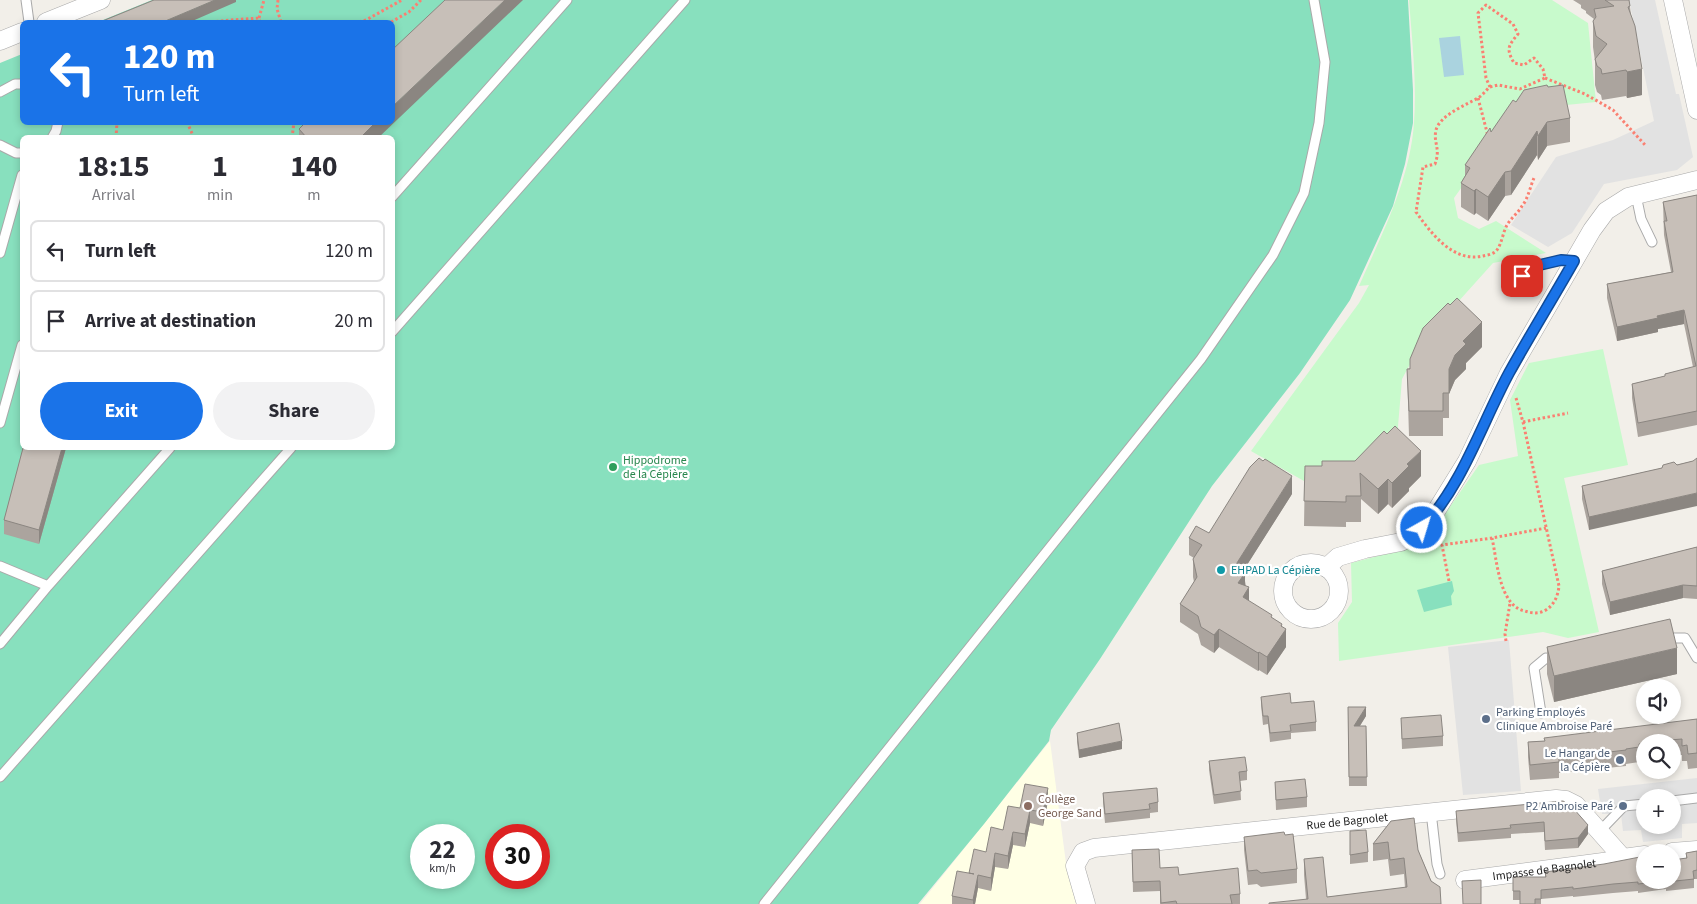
<!DOCTYPE html>
<meta charset="utf-8">
<style>
body{margin:0;font-family:"Source Sans 3",sans-serif;background:#f2f2f3;color:#2b2b33;height:100vh;display:flex;flex-direction:column;font-size:19px;white-space:nowrap}
*{box-sizing:border-box;margin:0}
p{font-size:16px;color:#7c7c81}
.icon{flex:none;width:28px;height:28px;fill:none;stroke:currentColor;stroke-width:2;stroke-linecap:round;stroke-linejoin:round}
.map{position:relative;flex:1;overflow:hidden}
.sheet{position:absolute;left:20px;top:135px;width:375px;height:315px;display:flex;flex-direction:column;background:#fff;border-radius:8px;box-shadow:0 2px 8px #0003}
.sheet>*{flex:none}
.top-card{position:absolute;left:20px;top:20px;width:375px;height:105px;border-radius:8px;box-shadow:0 2px 8px #0003;background:#1a73e8;color:#fff;overflow:hidden}
.tools{position:absolute;left:1636px;top:679px;display:grid;gap:10px}
.tools a{display:grid;place-items:center;width:45px;height:45px;border-radius:50%;background:#fff;box-shadow:0 2px 8px #0003;font-size:25px}
.speed{position:absolute;left:410px;top:824px;display:flex;gap:10px;font-size:25px;font-weight:700;text-align:center}
.speed>*{display:grid;place-content:center;width:65px;height:65px;border-radius:50%;background:#fff;box-shadow:0 2px 8px #0003;line-height:1}
.speed small{font-size:12px;font-weight:400}
.speed .limit{border:8px solid #d22;background:#fff;color:#111}
.pin{position:absolute;display:grid;place-items:center;width:42px;height:42px;color:#fff;margin:-21px;border-radius:10px;box-shadow:0 2px 8px #0006}
.me{position:absolute;width:55px;margin:-28px;rotate:39deg;stroke-linejoin:round;filter:drop-shadow(0 0 4px #0008)}
.turn{display:flex;align-items:center;gap:18px;height:105px;padding:0 20px;font-size:22px}
.turn .icon{width:65px;height:65px;stroke-width:2.5}
.turn b{display:block;font-size:35px;line-height:42px}
.eta{display:flex;justify-content:space-evenly;align-items:center;height:85px;text-align:center}
.eta b{font-size:30px;font-weight:700;line-height:35px}
.button{display:flex;gap:10px;margin-top:auto;padding:10px 20px}
.button a{flex:1;height:58px;border-radius:30px;background:#1a73e8;color:#fff;font-size:20px;font-weight:700;line-height:58px;text-align:center}
.button a+a{background:#f2f2f3;color:#2b2b33}
ul{padding:0;list-style:none}
li{display:flex;align-items:center;gap:15px;height:62px;margin:0 10px 8px;padding:0 10px;border:2px solid #e1e1e2;border-radius:8px}
li div{flex:1}
li b{display:block;font-size:19px}
li em{font-style:normal}
.map>svg:first-child{display:block}
.education{fill:#ffffe5}
.park{fill:#c8facc}
.pitch{fill:#88e0be;fill-rule:evenodd}
.parking{fill:#e2e2e2;fill-rule:evenodd}
.water{fill:#aad3df}
.lines{fill:none;stroke-linecap:round;stroke-linejoin:round}
.lane-casing{stroke:#a9a9a9;stroke-width:11}
.street-casing{stroke:#a9a9a9;stroke-width:19}
.path{stroke:#fa8072;stroke-width:3;stroke-dasharray:2.5 2.5;stroke-linecap:butt}
.lane{stroke:#fff;stroke-width:9}
.street{stroke:#fff;stroke-width:18}
.wall{fill:#aba49e}
.shaded-wall{fill:#8b8681}
.building{fill:#c7bfb8;stroke:#8b8681}
.route-casing{stroke:#114b97;stroke-width:12}
.route{stroke:#1a73e8;stroke-width:9}
.leisure-dot{fill:#2e9e5b;stroke:#fff;stroke-width:2}
.culture-dot{fill:#0f9aa8;stroke:#fff;stroke-width:2}
.service-dot{fill:#5c6f8a;stroke:#fff;stroke-width:2}
.education-dot{fill:#8d6e63;stroke:#fff;stroke-width:2}
.labels{text-anchor:middle;dominant-baseline:central;stroke-width:4.5;stroke-linejoin:round;paint-order:stroke}
.leisure-label{font-size:12px;fill:#27864d;stroke:#fff;text-anchor:start}
.culture-label{font-size:12px;fill:#0d838f;stroke:#fff;text-anchor:start}
.service-label{font-size:12px;fill:#4e5e75;stroke:#fff;text-anchor:end}
.education-label{font-size:12px;fill:#785e54;stroke:#fff;text-anchor:start}
.street-label{font-size:12px;fill:#222;stroke:#fff}
</style>
<div class="map">
<svg width="1697" height="904" viewBox="0 0 1697 904">
<rect width="100%" height="100%" fill="#f2efe9"/>
<path class="education" d="M 1050,741 L 1067,871 L 1076,904 L 920,904 Z"/>
<path class="park" d="M 1409,0 L 1552,0 L 1588,23 L 1596,102 L 1517,110 L 1454,198 L 1458,218 L 1479,229 L 1496,221 L 1546,253 L 1493,263 L 1422,342 L 1402,379 L 1397,438 L 1357,473 L 1309,476 L 1304,481 L 1251,451 L 1359,303 L 1369,285 L 1359,286 C 1382,234 1410,180 1414,123 C 1417,82 1412,41 1409,0 Z
M 1603,349 L 1628,465 L 1564,478 L 1599,632 L 1568,638 L 1543,632 L 1339,661 L 1338,623 L 1352,602 L 1351,563 L 1424,544 L 1479,465 L 1518,456 L 1510,400 L 1529,363 Z"/>
<path class="pitch" d="M 152,0 L 1408,0 L 1413,90 L 1413,123 L 1405,164 L 1393,206 L 1350,300 L 1300,373 L 1212,486 L 1100,659 L 1051,730 L 1049,741 L 984,824 L 918,904 L 0,904 L 0,63 L 22,54 L 22,122 L 392,122 L 392,22 L 98,22 ZM 22,138 L 392,138 L 392,448 L 22,448 ZM 421,835 L 464,835 L 464,878 L 421,878 ZM 496,835 L 539,835 L 539,878 L 496,878 Z
M 1452,581 L 1454,591 L 1451,596 L 1452,605 L 1424,612 L 1417,590 Z"/>
<path class="parking" d="M 1629,0 L 1655,0 L 1676,94 L 1679,94 L 1693,157 L 1677,170 L 1604,184 L 1572,233 L 1548,247 L 1511,225 L 1556,157 L 1613,140 L 1654,121 Z
M 1509,640 L 1521,791 L 1463,795 L 1448,647 Z
M 1697,778 L 1697,823 L 1682,824 L 1682,838 L 1643,842 L 1641,830 L 1623,831 L 1621,814 L 1602,814 L 1598,789 ZM 1645,798 L 1672,798 L 1672,825 L 1645,825 Z"/>
<path class="water" d="M 1460,36 L 1464,75 L 1444,77 L 1439,38 Z"/>
<g class="lines">
<g class="lane-casing">
<path id="lane" d="M 26,0 L 29,22
M 0,92 L 15,84 L 22,84
M 52,138 L 56,131 L 58,122
M 0,145 L 16,153 L 22,153
M 1636,195 L 1641,219 L 1652,242
M 392,197 L 567,0
M 0,253 L 22,175
M 1513,284 L 1531,267 L 1561,260 L 1574,261
M 392,332 L 685,0
M 0,423 L 22,345
M 0,566 L 48,586 L 170,448
M 1663,639 L 1672,638 L 1685,638 L 1697,658
M 0,644 L 48,586
M 1541,713 L 1534,668 L 1546,658 L 1557,661
M 0,777 L 291,448
M 1672,801 L 1697,798
M 1431,812 L 1437,864 L 1440,874
M 1599,832 L 1624,806 L 1645,804
M 764,904 L 1201,359 L 1273,255 L 1304,193 L 1319,123 L 1325,62 L 1314,0"/>
</g>
<g class="street-casing">
<g id="street">
<path d="M 1673,0 L 1697,110"/>
<path d="M 46,22 L 101,0"/>
<path d="M 0,41 L 22,32"/>
<circle cx="1311" cy="591" r="28"/>
<path d="M 1326,568 L 1338,557 L 1365,549 L 1401,542 L 1417,533 L 1433,516 L 1467,461 L 1509,373 L 1592,230 L 1606,211 L 1628,197 L 1697,180"/>
<path d="M 1672,852 L 1697,850"/>
<path id="s1" d="M 1465,880 L 1603,862 L 1623,858"/>
<path id="s2" d="M 1086,904 L 1075,866 L 1083,852 L 1094,848 L 1556,799 L 1566,800 L 1576,805 L 1623,858 L 1645,855"/>
</g>
</g>
<path class="path" d="M 278,0 L 277,9 L 281,22
M 259,18 L 264,0
M 211,22 L 231,20 L 259,18 L 260,22
M 359,22 L 366,20 L 402,0
M 391,22 L 409,12 L 421,0
M 1545,78 L 1585,94 L 1613,110 L 1646,146
M 1490,87 L 1498,85 L 1520,89 L 1545,78 L 1543,69 L 1534,58 L 1524,65 L 1514,63 C 1506,49 1508,46 1518,34 L 1513,24 L 1486,5 L 1478,13 L 1486,78 L 1490,87 C 1486,90 1483,95 1478,98 C 1466,105 1440,115 1436,130 C 1433,143 1441,148 1435,164 L 1423,167 L 1416,212 C 1431,233 1453,263 1483,256 C 1488,255 1494,254 1497,250 C 1502,243 1503,232 1507,225 C 1511,218 1518,213 1522,206 C 1528,199 1530,187 1534,178
M 1478,98 L 1488,136
M 187,122 L 194,138
M 116,138 L 117,122
M 292,138 L 294,122
M 1516,398 L 1523,422 L 1559,586 C 1558,596 1554,606 1544,611 C 1538,614 1531,613 1525,611 C 1499,606 1497,560 1492,538 L 1546,528
M 1523,422 L 1568,413
M 1449,581 L 1442,545 L 1492,538
M 1506,641 L 1505,634 L 1510,603"/>
<use href="#lane" class="lane"/>
<use href="#street" class="street"/>
</g>
<path class="wall" d="M 1573,0 L 1629,0 L 1642,95 L 1627,98 L 1626,96 L 1602,100 L 1601,95 L 1597,92 L 1595,85 L 1595,61 L 1593,47 L 1593,21 L 1594,19 L 1586,13 L 1586,11 L 1581,8 L 1581,5 Z
M 1548,87 L 1570,118 L 1570,142 L 1547,146 L 1538,160 L 1537,155 L 1511,195 L 1505,196 L 1488,221 L 1476,213 L 1474,215 L 1461,207 L 1461,183 L 1465,176 L 1465,165 L 1491,132 L 1516,102 Z
M 392,122 L 378,138 L 299,138 L 299,129 Z
M 1697,195 L 1697,425 L 1638,437 L 1632,398 L 1632,384 L 1665,376 L 1665,374 L 1693,367 L 1684,324 L 1658,329 L 1658,332 L 1617,341 L 1607,298 L 1607,284 L 1671,272 L 1664,235 L 1663,202 Z
M 1482,347 L 1466,363 L 1466,369 L 1455,380 L 1449,394 L 1449,418 L 1443,418 L 1443,436 L 1409,436 L 1407,369 Z
M 23,448 L 66,448 L 39,544 L 4,534 L 4,520 Z
M 1693,461 L 1589,530 L 1582,499 L 1582,486 Z
M 1305,466 L 1421,476 L 1409,488 L 1409,491 L 1392,508 L 1388,504 L 1378,514 L 1361,499 L 1361,522 L 1346,522 L 1346,527 L 1304,526 Z
M 1292,494 L 1243,571 L 1249,601 L 1272,618 L 1282,627 L 1286,647 L 1267,675 L 1259,670 L 1258,671 L 1219,647 L 1214,653 L 1201,645 L 1198,634 L 1180,622 L 1180,604 L 1194,582 L 1193,577 L 1193,559 L 1194,558 L 1189,555 L 1189,538 L 1209,533 Z
M 1697,547 L 1697,599 L 1683,598 L 1610,615 L 1602,584 L 1602,571 Z
M 1547,647 L 1677,674 L 1554,702 L 1547,674 Z
M 1261,697 L 1291,703 L 1316,722 L 1316,731 L 1291,733 L 1291,739 L 1270,742 L 1268,724 L 1263,725 L 1261,705 Z
M 1348,707 L 1366,716 L 1360,726 L 1366,726 L 1367,786 L 1349,786 Z
M 1401,718 L 1443,736 L 1443,746 L 1402,749 Z
M 1697,719 L 1697,768 L 1688,769 L 1687,761 L 1682,761 L 1682,755 L 1672,756 L 1672,742 L 1645,742 L 1645,758 L 1639,759 L 1639,762 L 1626,764 L 1626,766 L 1559,773 L 1559,778 L 1530,780 L 1528,757 L 1528,742 L 1544,741 Z
M 1077,733 L 1122,749 L 1079,758 L 1077,742 Z
M 1209,761 L 1247,771 L 1247,780 L 1240,781 L 1241,800 L 1214,804 L 1209,770 Z
M 1275,782 L 1307,797 L 1307,807 L 1276,810 Z
M 1103,793 L 1158,802 L 1158,812 L 1150,813 L 1150,818 L 1105,823 L 1103,802 Z
M 1048,801 L 1043,826 L 1030,823 L 1025,847 L 1013,845 L 1008,869 L 995,867 L 991,891 L 978,888 L 975,904 L 952,904 L 952,896 L 1020,808 Z
M 1566,809 L 1588,834 L 1578,848 L 1545,850 L 1544,832 L 1511,834 L 1511,838 L 1458,842 L 1456,820 L 1456,811 Z
M 1391,821 L 1418,850 L 1441,904 L 1306,899 L 1304,875 L 1304,859 L 1327,897 L 1405,888 L 1404,874 L 1390,876 L 1388,859 L 1373,861 L 1373,844 Z
M 1350,831 L 1368,852 L 1368,862 L 1350,864 Z
M 1285,835 L 1297,869 L 1297,883 L 1261,887 L 1257,884 L 1248,885 L 1244,850 L 1244,837 Z
M 1132,850 L 1160,868 L 1179,875 L 1240,894 L 1240,904 L 1160,904 L 1160,891 L 1133,892 Z
M 1697,851 L 1697,879 L 1694,879 L 1694,888 L 1666,891 L 1666,889 L 1638,893 L 1638,891 L 1613,893 L 1573,897 L 1573,896 L 1541,899 L 1541,904 L 1520,904 L 1520,900 L 1513,900 L 1513,877 L 1545,877 L 1545,872 L 1645,880 L 1686,858 L 1686,853 Z"/>
<path class="shaded-wall" d="M 215,0 L 236,0 L 236,2 L 190,22 L 163,22 Z
M 505,0 L 523,0 L 378,138 L 360,138 L 376,122 L 392,122 L 392,107 Z
M 1642,69 L 1642,95 L 1627,98 L 1627,72 Z
M 1547,122 L 1547,146 L 1538,160 L 1538,136 Z
M 1537,131 L 1537,155 L 1511,195 L 1511,171 Z
M 1505,172 L 1505,196 L 1488,221 L 1488,197 Z
M 1476,189 L 1476,213 L 1474,215 L 1474,191 Z
M 1684,310 L 1684,324 L 1658,329 L 1658,332 L 1617,341 L 1617,327 L 1657,316 Z
M 1482,322 L 1482,347 L 1466,363 L 1466,369 L 1455,380 L 1449,394 L 1449,418 L 1449,369 L 1455,355 L 1463,341 Z
M 62,448 L 66,448 L 39,544 L 39,530 Z
M 1421,451 L 1421,476 L 1409,488 L 1409,491 L 1392,508 L 1392,483 L 1407,464 Z
M 1292,476 L 1292,494 L 1235,584 L 1235,566 Z
M 1388,479 L 1388,504 L 1378,514 L 1378,489 Z
M 1697,493 L 1697,506 L 1589,530 L 1589,517 Z
M 1245,573 L 1245,590 L 1238,583 Z
M 1683,585 L 1683,598 L 1610,615 L 1610,602 Z
M 1249,587 L 1249,604 L 1243,597 Z
M 1282,624 L 1282,634 L 1286,629 L 1286,647 L 1267,675 L 1267,657 Z
M 1219,629 L 1219,647 L 1214,653 L 1214,635 Z
M 1677,648 L 1677,674 L 1554,702 L 1554,676 Z
M 1259,652 L 1259,670 L 1258,671 L 1258,653 Z
M 1366,707 L 1366,716 L 1354,735 L 1354,726 Z
M 1122,741 L 1122,749 L 1079,758 L 1079,750 Z
M 1048,788 L 1048,801 L 1043,826 L 1043,812 Z
M 1030,810 L 1030,823 L 1025,847 L 1025,834 Z
M 1588,825 L 1588,834 L 1578,848 L 1578,838 Z
M 1013,832 L 1013,845 L 1008,869 L 1008,856 Z
M 995,853 L 995,867 L 991,891 L 991,878 Z
M 978,875 L 978,888 L 975,904 L 973,904 L 973,900 Z"/>
<path class="building" d="M 154,0 L 215,0 L 163,22 L 100,22 Z
M 445,0 L 505,0 L 392,107 L 392,50 Z
M 1605,0 L 1629,0 L 1630,6 L 1628,7 L 1635,26 L 1642,69 L 1627,72 L 1626,70 L 1602,74 L 1601,69 L 1597,66 L 1595,59 L 1607,44 L 1596,36 L 1593,21 L 1596,17 L 1594,9 L 1614,6 Z
M 1547,85 L 1548,87 L 1563,85 L 1570,118 L 1547,122 L 1538,136 L 1537,131 L 1511,171 L 1505,172 L 1488,197 L 1476,189 L 1474,191 L 1461,183 L 1470,168 L 1465,165 L 1490,128 L 1491,132 L 1513,100 L 1516,102 L 1524,90 Z
M 306,122 L 376,122 L 360,138 L 307,138 L 299,129 Z
M 1697,195 L 1697,411 L 1638,423 L 1632,384 L 1665,376 L 1665,374 L 1696,366 L 1684,310 L 1657,316 L 1658,318 L 1617,327 L 1607,284 L 1673,272 L 1664,221 L 1667,221 L 1663,202 Z
M 1457,298 L 1482,322 L 1463,341 L 1466,344 L 1455,355 L 1449,369 L 1449,393 L 1443,393 L 1443,411 L 1409,411 L 1407,369 L 1410,369 L 1410,359 L 1423,328 L 1448,303 L 1450,305 Z
M 1395,426 L 1421,451 L 1407,464 L 1409,466 L 1392,483 L 1388,479 L 1378,489 L 1360,473 L 1361,496 L 1346,496 L 1346,502 L 1304,501 L 1305,466 L 1322,466 L 1322,461 L 1355,461 L 1384,431 L 1387,434 Z
M 23,448 L 62,448 L 39,530 L 4,520 Z
M 1259,458 L 1263,461 L 1265,459 L 1292,476 L 1235,566 L 1245,573 L 1238,583 L 1249,587 L 1243,597 L 1272,615 L 1271,617 L 1282,624 L 1281,626 L 1286,629 L 1267,657 L 1259,652 L 1258,653 L 1219,629 L 1214,635 L 1201,627 L 1198,616 L 1180,604 L 1197,577 L 1193,559 L 1202,545 L 1189,538 L 1196,526 L 1209,533 L 1250,467 Z
M 1697,458 L 1697,493 L 1589,517 L 1582,486 L 1662,468 L 1663,465 L 1674,462 L 1677,465 L 1693,461 Z
M 1697,547 L 1697,586 L 1683,585 L 1610,602 L 1602,571 Z
M 1670,619 L 1677,648 L 1554,676 L 1547,647 Z
M 1290,693 L 1291,703 L 1314,701 L 1316,722 L 1290,725 L 1291,731 L 1270,733 L 1268,716 L 1263,716 L 1261,697 Z
M 1348,707 L 1366,707 L 1354,726 L 1366,726 L 1367,777 L 1349,777 Z
M 1441,715 L 1443,736 L 1402,739 L 1401,718 Z
M 1697,719 L 1697,753 L 1688,754 L 1687,745 L 1682,746 L 1682,739 L 1645,742 L 1639,744 L 1639,747 L 1626,749 L 1626,750 L 1559,758 L 1559,762 L 1530,765 L 1528,742 L 1545,741 L 1544,738 Z
M 1119,723 L 1122,741 L 1079,750 L 1077,733 Z
M 1245,757 L 1247,771 L 1239,772 L 1241,791 L 1214,795 L 1209,761 Z
M 1305,779 L 1307,797 L 1276,800 L 1275,782 Z
M 1025,784 L 1048,788 L 1043,812 L 1030,810 L 1025,834 L 1013,832 L 1008,856 L 995,853 L 991,878 L 978,875 L 973,900 L 952,896 L 957,871 L 974,874 L 969,873 L 974,849 L 986,852 L 991,827 L 1003,830 L 1008,806 L 1020,808 Z
M 1157,788 L 1158,802 L 1149,804 L 1150,809 L 1105,814 L 1103,793 Z
M 1563,801 L 1565,802 L 1566,809 L 1573,808 L 1588,825 L 1578,838 L 1545,841 L 1544,822 L 1510,825 L 1511,828 L 1458,833 L 1456,811 Z
M 1414,818 L 1418,850 L 1431,881 L 1440,887 L 1441,904 L 1269,904 L 1269,903 L 1308,899 L 1304,859 L 1323,857 L 1327,897 L 1407,887 L 1404,858 L 1390,860 L 1388,842 L 1373,844 L 1391,821 Z
M 1366,830 L 1368,852 L 1350,855 L 1350,831 Z
M 1284,832 L 1285,835 L 1293,834 L 1297,869 L 1261,873 L 1257,870 L 1248,871 L 1244,837 Z
M 1159,849 L 1160,868 L 1178,867 L 1179,875 L 1238,868 L 1240,894 L 1230,895 L 1232,904 L 1177,904 L 1176,901 L 1161,903 L 1160,881 L 1133,882 L 1132,850 Z
M 1697,851 L 1697,870 L 1693,871 L 1694,879 L 1666,882 L 1666,881 L 1638,884 L 1638,882 L 1613,884 L 1573,889 L 1573,887 L 1541,890 L 1541,899 L 1535,899 L 1535,904 L 1520,904 L 1520,891 L 1513,891 L 1513,877 L 1546,877 L 1545,872 L 1604,864 L 1645,856 L 1645,880 L 1672,880 L 1672,860 L 1687,858 L 1686,853 Z
M 1481,880 L 1481,904 L 1463,904 L 1462,881 Z"/>
<g class="lines">
<g class="route-casing">
<path id="route" d="M 1422,528 C 1463,484 1481,425 1509,373 C 1530,335 1553,298 1574,261 L 1561,260 L 1531,267 L 1522,276"/>
</g>
<use href="#route" class="route"/>
</g>
<circle class="leisure-dot" cx="613" cy="467" r="5"/>
<circle class="culture-dot" cx="1221" cy="570" r="5"/>
<g class="service-dot">
<circle cx="1486" cy="719" r="5"/>
<circle cx="1620" cy="760" r="5"/>
<circle cx="1623" cy="806" r="5"/>
</g>
<circle class="education-dot" cx="1028" cy="806" r="5"/>
<g class="labels">
<g class="leisure-label">
<text x="623" y="460">Hippodrome<tspan x="623" dy="14">de la Cépière</tspan></text>
</g>
<g class="culture-label">
<text x="1231" y="570">EHPAD La Cépière</text>
</g>
<g class="service-label">
<text x="1496" y="712" text-anchor="start">Parking Employés<tspan x="1496" dy="14">Clinique Ambroise Paré</tspan></text>
<text x="1610" y="753">Le Hangar de<tspan x="1610" dy="14">la Cépière</tspan></text>
<text x="1613" y="806">P2 Ambroise Paré</text>
</g>
<g class="education-label">
<text x="1038" y="799">Collège<tspan x="1038" dy="14">George Sand</tspan></text>
</g>
<g class="street-label">
<text stroke="none"><textPath href="#s2" startOffset="322">Rue de Bagnolet</textPath></text>
<text stroke="none"><textPath href="#s1" startOffset="80">Impasse de Bagnolet</textPath></text>
</g>
</g>
</svg>
<div class="tools">
<a><svg class="icon" aria-label="sound" viewBox="0 0 24 24"><path d="M4 9h4l5-4v14l-5-4H4zM17 9q2 3 0 6"/></svg></a>
<a><svg class="icon" aria-label="search" viewBox="0 0 24 24"><circle cx="10" cy="10" r="6"/><path d="M15 15l6 6"/></svg></a>
<a>+</a>
<a>−</a>
</div>
<div class="speed"><div>22<small>km/h</small></div><div class="limit">30</div></div>
<div class="pin" style="left:1522px;top:276px;background:#d93025"><svg class="icon" aria-label="arrive" viewBox="0 0 24 24"><path d="M6 21V4h12l-3 4 3 4H6"/></svg></div>
<svg class="me" style="left:1422px;top:528px" viewBox="-20 -20 40 40"><circle r="17" fill="#1a73e8" stroke="#fff" stroke-width="3"/><path d="M0-11L8 9 0 5-8 9z" fill="#fff"/></svg>
<div class="top-card">
<div class="turn"><svg class="icon" aria-label="left" viewBox="0 0 24 24"><path d="M17 20v-9H6M10 6l-5 5 5 5"/></svg><div><b>120 m</b>Turn left</div></div>
</div>
<section class="sheet">
<div class="eta">
<div><b>18:15</b><p>Arrival</p></div>
<div><b>1</b><p>min</p></div>
<div><b>140</b><p>m</p></div>
</div>
<ul>
<li><svg class="icon" aria-label="left" viewBox="0 0 24 24"><path d="M17 20v-9H6M10 6l-5 5 5 5"/></svg><div><b>Turn left</b></div><em>120 m</em></li>
<li><svg class="icon" aria-label="arrive" viewBox="0 0 24 24"><path d="M6 21V4h12l-3 4 3 4H6"/></svg><div><b>Arrive at destination</b></div><em>20 m</em></li>
</ul>
<div class="button"><a>Exit</a><a>Share</a></div>
</section>
</div>
